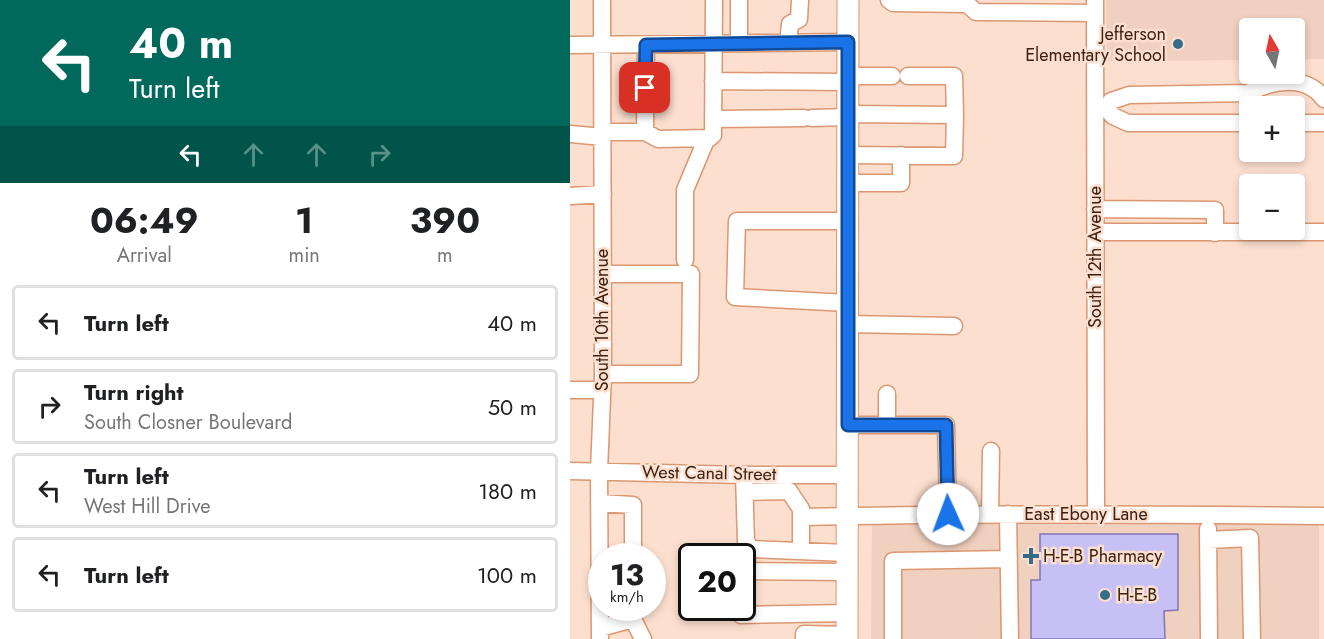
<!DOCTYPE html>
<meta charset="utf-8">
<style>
body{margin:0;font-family:Jost,sans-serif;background:#f2f2f2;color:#202124;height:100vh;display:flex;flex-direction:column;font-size:22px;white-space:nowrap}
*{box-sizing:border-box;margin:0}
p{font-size:20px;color:#757577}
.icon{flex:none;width:33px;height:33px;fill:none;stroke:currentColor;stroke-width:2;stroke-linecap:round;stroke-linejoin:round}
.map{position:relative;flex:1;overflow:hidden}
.drawer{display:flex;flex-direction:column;background:#fff;width:570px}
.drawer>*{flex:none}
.top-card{background:#00695c;color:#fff;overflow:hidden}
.needle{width:39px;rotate:351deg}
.fabs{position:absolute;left:669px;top:18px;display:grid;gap:12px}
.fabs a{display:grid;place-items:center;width:66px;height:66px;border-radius:6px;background:#fff;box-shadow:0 3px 9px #0003;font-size:30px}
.speed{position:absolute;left:18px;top:543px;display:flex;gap:12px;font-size:30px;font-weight:700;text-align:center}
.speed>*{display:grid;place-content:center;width:78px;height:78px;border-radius:50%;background:#fff;box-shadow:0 3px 9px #0003;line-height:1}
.speed small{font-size:15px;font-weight:400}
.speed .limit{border:3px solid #111;border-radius:9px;background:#fff;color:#111}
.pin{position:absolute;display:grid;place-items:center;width:51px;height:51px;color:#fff;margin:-26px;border-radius:12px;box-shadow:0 3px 9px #0006}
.me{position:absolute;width:66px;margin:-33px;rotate:358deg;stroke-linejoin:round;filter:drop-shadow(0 0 4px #0008)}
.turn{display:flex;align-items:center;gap:21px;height:126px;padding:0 30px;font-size:27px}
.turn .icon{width:78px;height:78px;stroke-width:2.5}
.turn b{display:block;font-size:42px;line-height:51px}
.lanes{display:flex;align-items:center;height:57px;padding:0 30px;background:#0003;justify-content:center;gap:30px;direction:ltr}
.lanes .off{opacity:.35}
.eta{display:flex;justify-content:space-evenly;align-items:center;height:102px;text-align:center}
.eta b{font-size:36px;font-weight:700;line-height:42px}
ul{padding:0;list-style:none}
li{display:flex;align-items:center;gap:18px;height:75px;margin:0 12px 9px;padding:0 18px;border:3px solid #e0e0e0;border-radius:6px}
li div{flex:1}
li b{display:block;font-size:22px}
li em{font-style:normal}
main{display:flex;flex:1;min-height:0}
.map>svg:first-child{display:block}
.built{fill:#f0d0be}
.building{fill:#c7c0f5;stroke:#8175b6;stroke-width:1.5}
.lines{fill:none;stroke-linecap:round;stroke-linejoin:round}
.minor-casing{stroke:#db9770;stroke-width:19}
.major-casing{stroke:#db9770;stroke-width:23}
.minor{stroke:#fff;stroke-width:16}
.major{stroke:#fff;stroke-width:21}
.route-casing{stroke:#114b97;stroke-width:15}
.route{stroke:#1a73e8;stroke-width:10}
.poi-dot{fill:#356c87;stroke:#fcdfcf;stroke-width:2}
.labels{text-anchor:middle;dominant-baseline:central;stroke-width:5;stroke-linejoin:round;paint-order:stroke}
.poi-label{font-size:18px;fill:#3b2110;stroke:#fcdfcf;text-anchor:start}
.street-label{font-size:18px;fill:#3b2110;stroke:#fcdfcf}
</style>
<main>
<section class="drawer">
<div class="top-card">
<div class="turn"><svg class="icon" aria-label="left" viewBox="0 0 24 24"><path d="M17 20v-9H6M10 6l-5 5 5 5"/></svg><div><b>40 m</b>Turn left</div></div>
<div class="lanes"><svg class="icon" aria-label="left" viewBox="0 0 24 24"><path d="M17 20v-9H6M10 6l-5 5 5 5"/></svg><svg class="icon off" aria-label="ahead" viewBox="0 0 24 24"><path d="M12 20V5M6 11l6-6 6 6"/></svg><svg class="icon off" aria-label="ahead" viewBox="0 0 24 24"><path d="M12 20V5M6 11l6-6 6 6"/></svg><svg class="icon off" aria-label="right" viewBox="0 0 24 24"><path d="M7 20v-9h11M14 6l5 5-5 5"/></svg></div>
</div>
<div class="eta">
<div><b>06:49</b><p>Arrival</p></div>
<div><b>1</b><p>min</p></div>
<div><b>390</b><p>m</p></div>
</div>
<ul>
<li><svg class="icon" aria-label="left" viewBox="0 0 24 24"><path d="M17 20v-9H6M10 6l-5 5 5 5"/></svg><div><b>Turn left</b></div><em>40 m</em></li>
<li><svg class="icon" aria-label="right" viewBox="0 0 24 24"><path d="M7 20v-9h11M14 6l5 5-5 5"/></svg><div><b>Turn right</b><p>South Closner Boulevard</p></div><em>50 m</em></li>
<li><svg class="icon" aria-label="left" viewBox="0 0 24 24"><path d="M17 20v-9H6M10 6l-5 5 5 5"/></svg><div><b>Turn left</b><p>West Hill Drive</p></div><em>180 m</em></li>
<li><svg class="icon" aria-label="left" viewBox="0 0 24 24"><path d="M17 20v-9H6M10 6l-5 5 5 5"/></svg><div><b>Turn left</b></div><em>100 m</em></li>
</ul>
</section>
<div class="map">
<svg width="754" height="639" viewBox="0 0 754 639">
<rect width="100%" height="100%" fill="#fcdfcf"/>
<path class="built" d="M 536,0 L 754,0 L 754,59 L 725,59 L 724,28 L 680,28 L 679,60 L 537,61 Z
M 302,523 L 749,523 L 749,639 L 301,639 Z"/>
<path class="building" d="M 470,534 L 608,534 L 608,610 L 594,611 L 595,639 L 461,639 L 461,580 L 470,580 Z"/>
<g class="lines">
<g class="minor-casing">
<path id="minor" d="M 319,0 L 323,3 L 397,4 L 406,12 L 525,13
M 525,0 L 526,514
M 169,43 L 169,0
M 218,43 L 220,24 L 229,19 L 230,0
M 0,45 L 278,42
M 278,76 L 322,76
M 338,76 L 384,76 L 385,115
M 143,81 L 278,82
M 529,109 L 537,109 L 543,116 L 558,123 L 680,123
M 537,109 L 541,101 L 559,95 L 678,93 C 702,80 736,74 754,99
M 278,114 L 385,115 L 384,156 L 278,155
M 242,118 L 278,117
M 143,119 L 234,118
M 724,123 L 754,123
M 33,132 L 75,132 L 76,45
M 75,132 L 88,139 L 140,138
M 0,134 L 33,137
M 278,183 L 331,183 L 331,155
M 0,196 L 33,194
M 525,209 L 645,210 L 645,233
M 526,232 L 754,232
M 115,260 L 115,190 L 136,140 L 143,135 L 144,0
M 33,274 L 121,274 L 120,374 L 33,374
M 278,303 L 165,297 L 167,221 L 278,221
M 278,324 L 384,326
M 0,390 L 32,390
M 278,425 L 376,425 L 378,514
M 317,425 L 317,394
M 0,471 L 174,475 L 277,475
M 174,475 L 176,541 L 181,549 L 277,553
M 175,492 L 219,491 L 231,509 L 231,551
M 29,503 L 63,505 L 63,556
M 420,514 L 421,451
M 438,514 L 440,639
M 232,517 C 406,513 580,514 754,516
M 638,529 L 639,639
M 638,540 L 680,538 L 682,639
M 172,571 L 277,572
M 164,608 L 171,615 L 277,613
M 63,619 L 73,639
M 30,628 L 63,619 L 63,608
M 30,639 L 29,471 L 33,374 L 32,0
M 234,639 L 234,634 L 277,635
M 323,639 L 323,561 L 439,559"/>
</g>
<g class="major-casing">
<path id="major" d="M 277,639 L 278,0"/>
</g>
<use href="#minor" class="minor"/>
<use href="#major" class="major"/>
</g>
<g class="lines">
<g class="route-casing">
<path id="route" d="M 75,88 L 76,45 L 278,42 L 278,425 L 376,425 L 378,514"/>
</g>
<use href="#route" class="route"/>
</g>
<g class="poi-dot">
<circle cx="608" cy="44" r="6"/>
<path d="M458 547h6v6h6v6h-6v6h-6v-6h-6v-6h6z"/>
<circle cx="535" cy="595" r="6"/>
</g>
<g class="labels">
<g class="poi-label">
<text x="596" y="34" text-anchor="end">Jefferson<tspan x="596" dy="21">Elementary School</tspan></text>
<text x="473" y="556">H-E-B Pharmacy</text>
<text x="547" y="595">H-E-B</text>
</g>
<g class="street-label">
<text transform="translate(525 257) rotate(-90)">South 12th Avenue</text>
<text transform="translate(32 320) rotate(-90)">South 10th Avenue</text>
<text transform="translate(139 473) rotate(1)">West Canal Street</text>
<text x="516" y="514">East Ebony Lane</text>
</g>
</g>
</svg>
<div class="fabs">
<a><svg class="needle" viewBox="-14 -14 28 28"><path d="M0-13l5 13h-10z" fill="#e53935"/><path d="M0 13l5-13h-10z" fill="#757577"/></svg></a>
<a>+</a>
<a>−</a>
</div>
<div class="speed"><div>13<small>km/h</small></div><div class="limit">20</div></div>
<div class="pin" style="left:75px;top:88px;background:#d93025"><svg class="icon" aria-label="arrive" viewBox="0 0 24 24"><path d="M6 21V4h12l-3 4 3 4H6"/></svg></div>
<svg class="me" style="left:378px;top:514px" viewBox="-20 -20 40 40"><circle r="19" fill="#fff"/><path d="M0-13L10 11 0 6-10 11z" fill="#1a73e8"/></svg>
</div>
</main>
